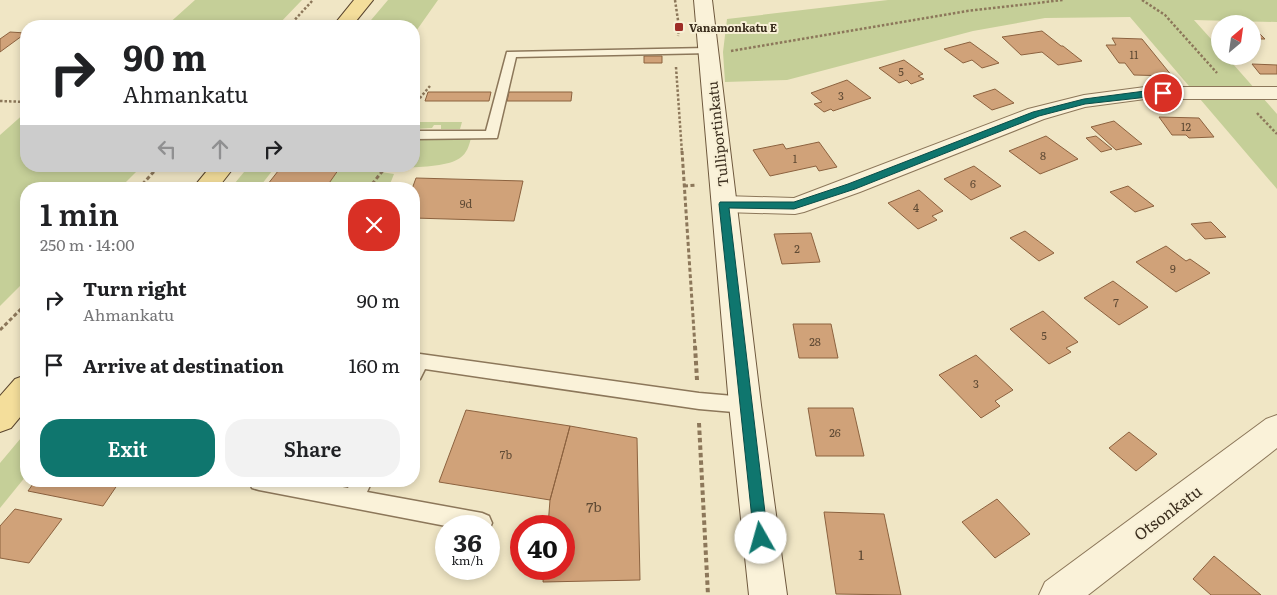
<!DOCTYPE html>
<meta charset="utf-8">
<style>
body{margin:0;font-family:Literata,serif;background:#f2f2f2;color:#202124;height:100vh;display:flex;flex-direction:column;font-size:19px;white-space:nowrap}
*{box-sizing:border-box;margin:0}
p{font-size:16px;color:#757577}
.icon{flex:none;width:28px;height:28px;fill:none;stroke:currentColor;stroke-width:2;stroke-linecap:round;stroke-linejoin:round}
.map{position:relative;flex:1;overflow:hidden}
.side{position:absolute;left:20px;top:182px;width:400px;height:305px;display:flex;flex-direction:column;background:#fff;border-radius:20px;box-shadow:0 2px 8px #0003}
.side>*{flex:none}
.guide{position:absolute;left:20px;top:20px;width:400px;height:152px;border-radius:20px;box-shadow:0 2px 8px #0003;background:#fff;color:#202124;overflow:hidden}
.needle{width:32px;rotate:29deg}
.buttons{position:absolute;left:1211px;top:15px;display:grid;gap:10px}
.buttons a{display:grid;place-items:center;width:50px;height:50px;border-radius:50%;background:#fff;box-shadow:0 2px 8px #0003;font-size:25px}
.speed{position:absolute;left:435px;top:515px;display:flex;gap:10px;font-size:25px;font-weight:700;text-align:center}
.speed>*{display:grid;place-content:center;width:65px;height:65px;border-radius:50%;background:#fff;box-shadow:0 2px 8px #0003;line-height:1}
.speed small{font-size:12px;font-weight:400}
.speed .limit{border:8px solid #d22;background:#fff;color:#111}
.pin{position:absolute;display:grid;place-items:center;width:42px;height:42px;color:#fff;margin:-21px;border:2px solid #fff;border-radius:50%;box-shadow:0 1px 5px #0007}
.me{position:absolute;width:55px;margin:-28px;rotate:353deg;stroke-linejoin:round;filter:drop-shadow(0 0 4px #0008)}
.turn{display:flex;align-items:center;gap:18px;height:105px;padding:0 20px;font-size:22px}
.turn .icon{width:65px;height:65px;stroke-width:2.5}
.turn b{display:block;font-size:35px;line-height:42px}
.lanes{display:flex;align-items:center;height:48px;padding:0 20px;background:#0003;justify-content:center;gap:25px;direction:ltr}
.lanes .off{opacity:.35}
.round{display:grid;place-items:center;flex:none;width:52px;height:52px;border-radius:20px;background:#f2f2f2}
.overview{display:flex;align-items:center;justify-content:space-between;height:85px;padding:0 20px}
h1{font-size:30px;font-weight:600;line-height:38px}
.button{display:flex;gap:10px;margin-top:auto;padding:10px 20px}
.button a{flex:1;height:58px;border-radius:20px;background:#0f766e;color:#fff;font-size:20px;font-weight:600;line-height:58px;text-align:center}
.button a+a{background:#f2f2f2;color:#202124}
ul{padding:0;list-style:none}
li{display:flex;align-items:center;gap:15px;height:65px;padding:0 20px}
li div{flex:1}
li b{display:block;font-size:19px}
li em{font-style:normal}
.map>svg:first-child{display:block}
.green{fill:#c5cf98}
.building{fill:#d0a279;stroke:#8c623f}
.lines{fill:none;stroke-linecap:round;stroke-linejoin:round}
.lane-casing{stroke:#8c775a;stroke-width:3}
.street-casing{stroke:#8c775a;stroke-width:2}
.secondary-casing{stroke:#6e583d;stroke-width:2}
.primary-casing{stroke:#5a452e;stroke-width:2}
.path-far2{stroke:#8c775a;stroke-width:2.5;stroke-dasharray:2.5 2;stroke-linecap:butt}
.path-far1{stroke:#8c775a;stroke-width:3;stroke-dasharray:4 2.5;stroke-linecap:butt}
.path{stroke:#8c775a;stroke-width:4;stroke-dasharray:4.5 3;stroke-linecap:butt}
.lane{fill:#faf2d9;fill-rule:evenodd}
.street{fill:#faf2d9;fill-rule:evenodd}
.secondary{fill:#faf2d9;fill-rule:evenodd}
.primary{fill:#f4de9b;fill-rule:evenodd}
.route{fill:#0f766e;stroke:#0a4d48}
.poi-dot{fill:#9e2d27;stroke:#f7efd5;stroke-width:2}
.labels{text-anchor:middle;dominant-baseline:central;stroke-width:4;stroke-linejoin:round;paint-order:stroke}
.far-poi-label{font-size:11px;font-weight:bold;fill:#3b2e1e;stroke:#f7efd5;text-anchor:start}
.number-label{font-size:11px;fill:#604b35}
.street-label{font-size:14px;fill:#3b2e1e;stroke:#f7efd5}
.near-number-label{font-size:14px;fill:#604b35}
.near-street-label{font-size:16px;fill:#3b2e1e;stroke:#f7efd5}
</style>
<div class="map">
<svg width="1277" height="595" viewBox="0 0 1277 595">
<rect width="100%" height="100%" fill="#f0e6c5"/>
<path class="green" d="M 195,0 L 302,0 L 277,26 L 166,26 Z
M 388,0 L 438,0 L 414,34 L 414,26 L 366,26 Z
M 888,0 L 1277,0 L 1277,22 L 1194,20 L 1220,49 L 1220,56 L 1226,56 L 1277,114 L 1277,189 L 1130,17 L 1045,18 L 973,31 L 787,80 L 725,82 L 723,52 L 727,19 Z
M 26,112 L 26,166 L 142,166 L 119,189 L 26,189 L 26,280 L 0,306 L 0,135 Z
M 414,122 L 462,122 L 460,129 L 441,129 L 441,125 L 434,125 L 432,128 L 414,129 Z
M 414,138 L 471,138 C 469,146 467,153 460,158 C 447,168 404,168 387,167 L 414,166 Z
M 249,166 L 276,166 L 258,189 L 230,189 Z
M 341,166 L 394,174 L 388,189 L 325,189 Z
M 26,432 L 26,476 L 0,508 L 0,463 Z"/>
<path class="building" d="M 1252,28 L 1254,28 L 1265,39 L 1252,39 Z
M 1042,31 L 1061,46 L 1063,46 L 1082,61 L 1058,65 L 1042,52 L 1021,55 L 1002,37 Z
M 10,32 L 26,33 L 0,52 L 0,39 Z
M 1112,38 L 1142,39 L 1172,76 L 1134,75 L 1125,63 L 1119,63 L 1106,45 L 1116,45 Z
M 970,42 L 999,63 L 982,68 L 972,60 L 963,63 L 944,49 Z
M 644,56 L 662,56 L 662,63 L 644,63 Z
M 904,60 L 923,74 L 918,76 L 924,79 L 911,84 L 907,80 L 899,83 L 879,68 Z
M 1252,64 L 1277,65 L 1277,74 L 1260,74 Z
M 847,80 L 871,98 L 833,111 L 831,109 L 824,112 L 814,104 L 822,102 L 811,93 Z
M 995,89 L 1014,103 L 992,110 L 973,96 Z
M 428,92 L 491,92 L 489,101 L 425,101 Z
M 509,92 L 572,92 L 571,101 L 507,101 Z
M 1159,117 L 1199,118 L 1214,137 L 1189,138 L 1186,135 L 1172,135 Z
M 1114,121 L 1142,144 L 1116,150 L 1091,127 Z
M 1046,136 L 1078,159 L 1040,174 L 1009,151 Z
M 1096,136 L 1112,149 L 1101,152 L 1086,138 Z
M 819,142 L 837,167 L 819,171 L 816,166 L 770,176 L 753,150 L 783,144 L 786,149 Z
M 282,166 L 341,166 L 325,189 L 264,189 Z
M 974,166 L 1001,186 L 971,200 L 944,179 Z
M 416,178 L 523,181 L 514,221 L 414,218 L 414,189 L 412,189 Z
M 1128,186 L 1154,206 L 1135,212 L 1110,192 Z
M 919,190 L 943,211 L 932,216 L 937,220 L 918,229 L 888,203 Z
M 1211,222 L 1226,237 L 1205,239 L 1191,224 Z
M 1025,231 L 1054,253 L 1039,261 L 1010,238 Z
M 811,233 L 820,262 L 782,264 L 774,234 Z
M 1166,246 L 1186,261 L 1190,259 L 1210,273 L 1176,292 L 1136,262 Z
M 1113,281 L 1148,307 L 1119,325 L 1084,298 Z
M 1043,311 L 1078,342 L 1066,348 L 1071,352 L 1049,364 L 1010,329 Z
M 793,324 L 831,324 L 838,358 L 799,358 Z
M 976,355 L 1013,390 L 995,401 L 1000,406 L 981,418 L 939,375 Z
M 808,408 L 853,408 L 864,456 L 816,456 Z
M 466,410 L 570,426 L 550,500 L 439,482 Z
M 570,426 L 637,438 L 640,580 L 543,582 L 544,569 L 564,569 L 564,526 L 548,526 L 550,500 Z
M 1129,432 L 1157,454 L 1136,471 L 1109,448 Z
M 35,481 L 120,481 L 103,506 L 28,491 Z
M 997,499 L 1030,534 L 995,558 L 962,522 Z
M 15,509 L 62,519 L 29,563 L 0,558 L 0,526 Z
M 824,512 L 884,514 L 901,595 L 836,594 Z
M 1214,556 L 1261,595 L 1211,595 L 1193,579 Z"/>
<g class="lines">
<g class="lane-casing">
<path id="lane" d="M 707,48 L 711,49 L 713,51 L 711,53 L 516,57 L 497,138 L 414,139 L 414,131 L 486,131 L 507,52 Z
M 420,354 L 699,393 L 745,397 L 751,399 L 754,405 L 751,411 L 745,413 L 699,409 L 425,369 L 420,379 L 414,381 L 414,356 Z
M 249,481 L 309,481 L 348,488 L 352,481 L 372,481 L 367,492 L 482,513 L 489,516 L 492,523 L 489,530 L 489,526 L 446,526 L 259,490 L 252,488 Z"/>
</g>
<g class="street-casing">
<path id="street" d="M 1145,87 L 1277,87 L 1277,99 L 1145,99 L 1085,107 L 1044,119 L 860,192 L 804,212 L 795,214 L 724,212 L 715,210 L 712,204 L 715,198 L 724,196 L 794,198 L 1028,109 L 1084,95 Z
M 1277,415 L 1277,448 L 1088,595 L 1039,595 L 1045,582 L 1266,419 Z"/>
</g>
<g class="secondary-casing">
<path id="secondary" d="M 694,0 L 712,0 L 761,405 L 787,595 L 749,595 L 729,405 Z"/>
</g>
<g class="primary-casing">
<path id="primary" d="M 354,0 L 373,0 L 352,26 L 333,26 Z
M 211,166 L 235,166 L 217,189 L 192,189 Z
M 26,375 L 26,410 L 11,428 L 0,432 L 0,396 L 15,379 Z"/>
</g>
<path class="path-far2" d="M 675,0 L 679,27 L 678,36
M 1142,0 L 1165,15 L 1217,73
M 289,26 L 313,0
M 731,51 L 967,11 L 1063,0
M 676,67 L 682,153
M 0,101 L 26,102
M 414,105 L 430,86
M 1257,113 L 1277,134"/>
<path class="path-far1" d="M 682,151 L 695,347
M 684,186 L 697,185
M 138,189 L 159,166
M 368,189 L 385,168 L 369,166
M 0,330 L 26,304"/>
<path class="path" d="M 695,346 L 697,380
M 699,423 L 708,595"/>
<use href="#lane" class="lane"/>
<use href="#street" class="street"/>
<use href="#secondary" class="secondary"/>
<use href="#primary" class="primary"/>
</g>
<path class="route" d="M 1163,90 L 1166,91 L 1166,95 L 1085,104 L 1039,116 L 855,189 L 794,209 L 729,208 L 768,538 L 766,543 L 761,545 L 756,543 L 754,538 L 719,204 L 720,202 L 794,202 L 848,184 L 1033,112 L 1084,99 L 1145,91 Z"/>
<rect class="poi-dot" x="674" y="22" width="10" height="10" rx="2.5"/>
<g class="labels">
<g class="far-poi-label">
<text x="689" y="27">Vanamonkatu E</text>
</g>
<g class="number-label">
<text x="1134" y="54">11</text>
<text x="901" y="71">5</text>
<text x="841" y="95">3</text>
<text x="1186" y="126">12</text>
<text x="1043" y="155">8</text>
<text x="795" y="158">1</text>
<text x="973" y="183">6</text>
<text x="466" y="203">9d</text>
<text x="916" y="207">4</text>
<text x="797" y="248">2</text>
<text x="1173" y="268">9</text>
<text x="1116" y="302">7</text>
<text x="1044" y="335">5</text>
<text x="815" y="341">28</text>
<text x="976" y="383">3</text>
<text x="835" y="432">26</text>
<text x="506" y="454">7b</text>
</g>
<g class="street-label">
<text transform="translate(717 134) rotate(-96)">Tulliportinkatu</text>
</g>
<g class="near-number-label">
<text x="594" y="506">7b</text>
<text x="861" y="554">1</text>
</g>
<g class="near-street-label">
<text transform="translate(1167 512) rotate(-37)">Otsonkatu</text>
</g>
</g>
</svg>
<div class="buttons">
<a><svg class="needle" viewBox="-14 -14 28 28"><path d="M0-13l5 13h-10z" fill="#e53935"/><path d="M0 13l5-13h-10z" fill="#757577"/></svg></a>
</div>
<div class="speed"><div>36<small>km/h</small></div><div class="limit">40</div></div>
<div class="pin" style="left:1163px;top:93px;background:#d93025"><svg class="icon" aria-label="arrive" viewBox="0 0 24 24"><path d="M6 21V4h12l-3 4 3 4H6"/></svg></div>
<svg class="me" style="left:761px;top:538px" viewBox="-20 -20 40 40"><circle r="19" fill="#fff"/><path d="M0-13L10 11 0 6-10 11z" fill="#0f766e"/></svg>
<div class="guide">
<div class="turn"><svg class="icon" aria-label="right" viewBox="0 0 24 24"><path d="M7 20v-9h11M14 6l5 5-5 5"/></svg><div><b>90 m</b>Ahmankatu</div></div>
<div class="lanes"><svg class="icon off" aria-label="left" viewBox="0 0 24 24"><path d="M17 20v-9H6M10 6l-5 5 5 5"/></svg><svg class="icon off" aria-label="ahead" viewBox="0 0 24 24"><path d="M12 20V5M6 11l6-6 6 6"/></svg><svg class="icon" aria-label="right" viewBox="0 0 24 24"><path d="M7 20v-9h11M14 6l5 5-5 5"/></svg></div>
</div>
<section class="side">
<div class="overview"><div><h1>1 min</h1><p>250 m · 14:00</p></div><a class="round" style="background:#d93025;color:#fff"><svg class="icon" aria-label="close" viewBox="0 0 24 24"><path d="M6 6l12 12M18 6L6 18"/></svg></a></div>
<ul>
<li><svg class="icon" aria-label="right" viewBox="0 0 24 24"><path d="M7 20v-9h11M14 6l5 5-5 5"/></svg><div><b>Turn right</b><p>Ahmankatu</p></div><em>90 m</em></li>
<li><svg class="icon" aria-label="arrive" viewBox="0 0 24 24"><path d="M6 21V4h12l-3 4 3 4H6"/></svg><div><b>Arrive at destination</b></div><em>160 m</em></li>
</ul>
<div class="button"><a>Exit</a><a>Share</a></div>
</section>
</div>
